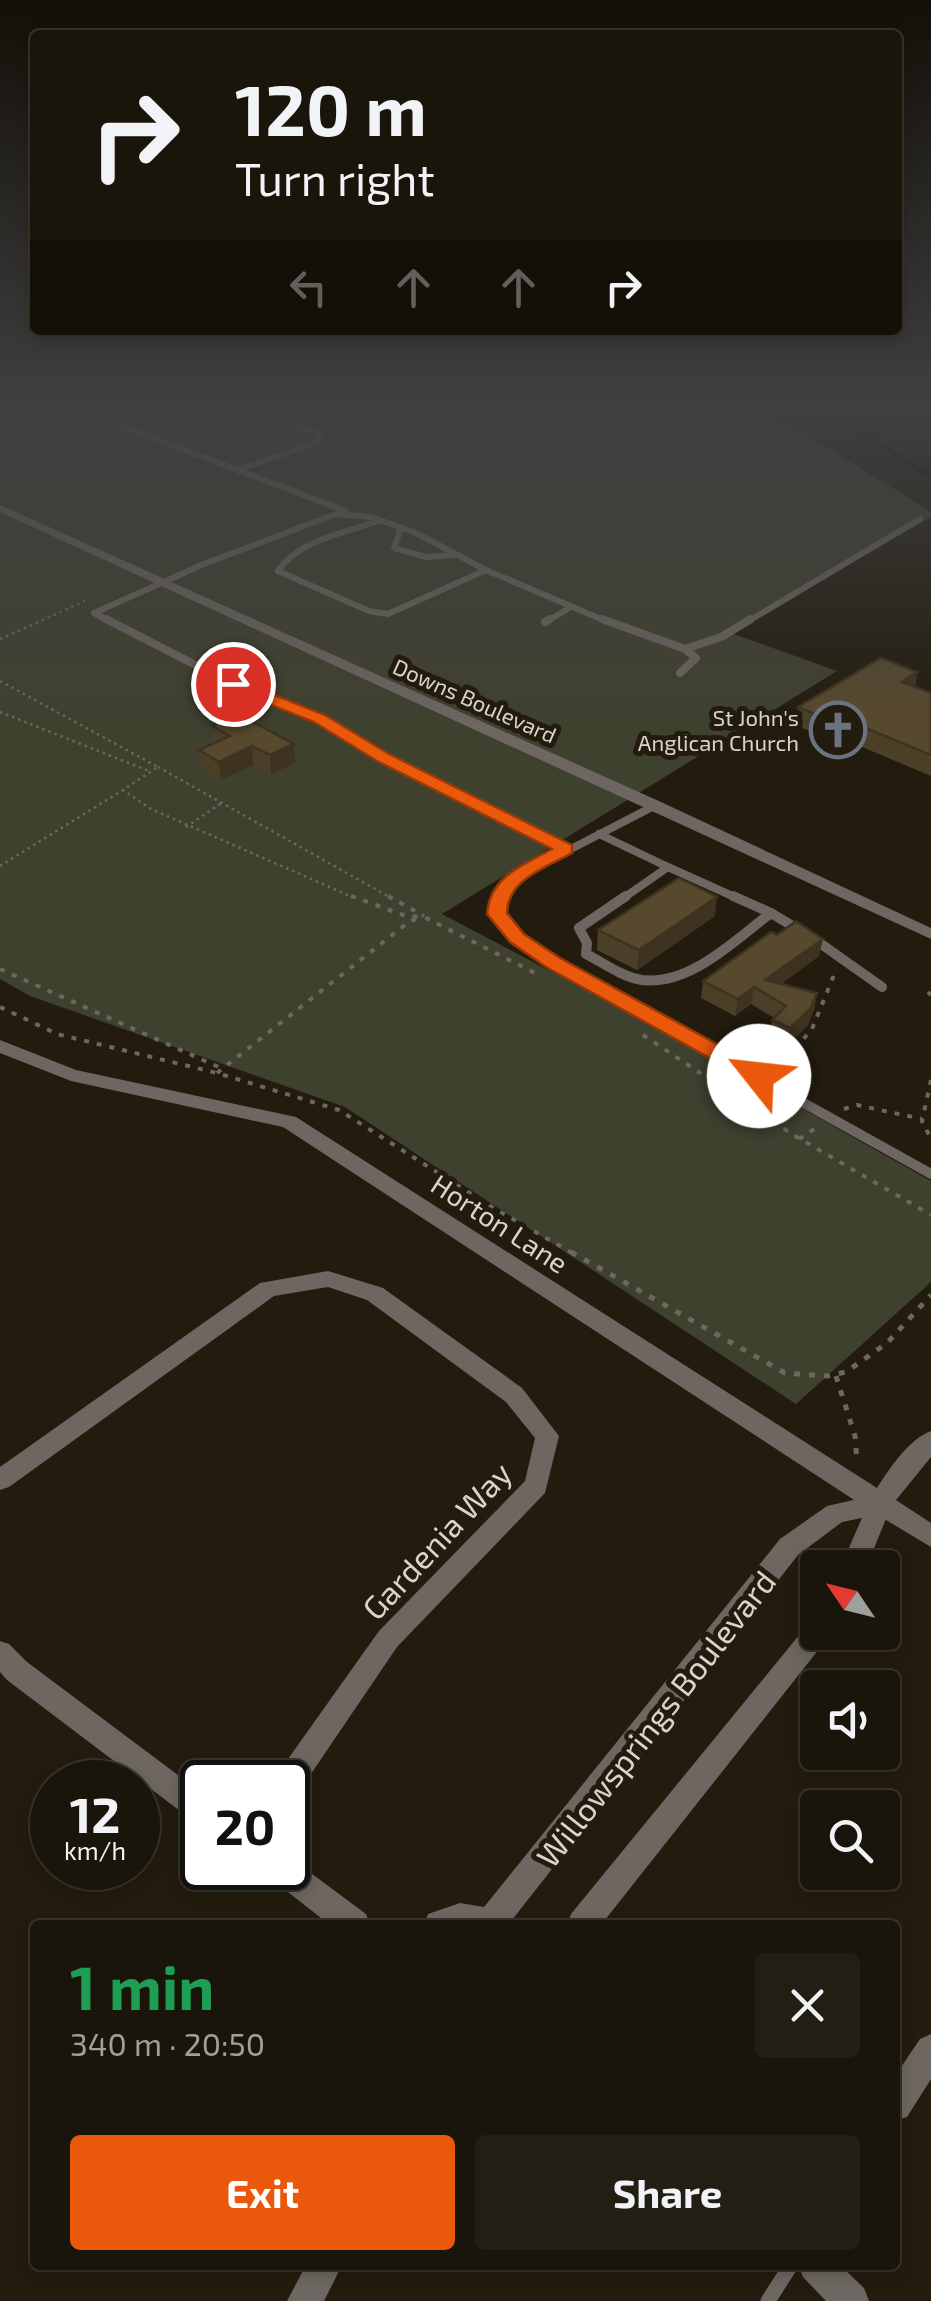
<!DOCTYPE html>
<meta charset="utf-8">
<style>
body{margin:0;font-family:"Exo 2",sans-serif;background:#231e13;color:#f1f3f6;height:100vh;display:flex;flex-direction:column;font-size:38px;white-space:nowrap}
*{box-sizing:border-box;margin:0}
p{font-size:32px;color:#9f9f9c}
.icon{flex:none;width:55px;height:55px;fill:none;stroke:currentColor;stroke-width:2;stroke-linecap:round;stroke-linejoin:round}
.map{position:relative;flex:1;overflow:hidden}
.drawer{position:absolute;left:30px;top:1920px;width:870px;height:350px;display:flex;flex-direction:column;background:#1a150a;border-radius:10px;box-shadow:0 5px 15px #0003,0 0 0 2px #38342b}
.drawer>*{flex:none}
.hud{position:absolute;left:30px;top:30px;width:872px;height:305px;border-radius:10px;box-shadow:0 5px 15px #0003,0 0 0 2px #38342b;background:#1a150a;color:#f1f3f6;overflow:hidden}
.needle{width:65px;rotate:305deg}
.buttons{position:absolute;left:800px;top:1550px;display:grid;gap:20px}
.buttons a{display:grid;place-items:center;width:100px;height:100px;border-radius:10px;background:#1a150a;box-shadow:0 5px 15px #0003,0 0 0 2px #38342b;font-size:50px}
.speed{position:absolute;left:30px;top:1760px;display:flex;gap:20px;font-size:50px;font-weight:700;text-align:center}
.speed>*{display:grid;place-content:center;width:130px;height:130px;border-radius:50%;background:#1a150a;box-shadow:0 5px 15px #0003,0 0 0 2px #38342b;line-height:1}
.speed small{font-size:25px;font-weight:400}
.speed .limit{border:5px solid #111;border-radius:15px;background:#fff;color:#111}
.pin{position:absolute;display:grid;place-items:center;width:85px;height:85px;color:#fff;margin:-42px;border:5px solid #fff;border-radius:50%;box-shadow:0 2px 10px #0007}
.me{position:absolute;width:110px;margin:-55px;rotate:299deg;stroke-linejoin:round;filter:drop-shadow(0 0 8px #0008)}
.turn{display:flex;align-items:center;gap:35px;height:210px;padding:0 40px;font-size:45px}
.turn .icon{width:130px;height:130px;stroke-width:2.5}
.turn b{display:block;font-size:70px;line-height:85px}
.lanes{display:flex;align-items:center;height:95px;padding:0 40px;background:#0003;justify-content:center;gap:50px;direction:ltr}
.lanes .off{opacity:.35}
.round{display:grid;place-items:center;flex:none;width:105px;height:105px;border-radius:10px;background:#231e13}
.headline{display:flex;align-items:center;justify-content:space-between;height:170px;padding:0 40px}
h1{font-size:60px;font-weight:700;line-height:75px;color:#1e9e55}
.action{display:flex;gap:20px;margin-top:auto;padding:20px 40px}
.action a{flex:1;height:115px;border-radius:10px;background:#ea580c;color:#fff;font-size:40px;font-weight:700;line-height:115px;text-align:center}
.action a+a{background:#231e13;color:#f1f3f6}
.map>svg:first-child{display:block}
.green{fill:#3f412f}
.lines{fill:none;stroke-linecap:round;stroke-linejoin:round}
.stream{stroke:#00070b;stroke-width:4}
.path-far2{stroke:#6e685c;stroke-width:2.5;stroke-dasharray:2.5 4;stroke-linecap:butt}
.path-far1{stroke:#6e685c;stroke-width:4;stroke-dasharray:5 8;stroke-linecap:butt}
.path{stroke:#6e685c;stroke-width:5;stroke-dasharray:6 9;stroke-linecap:butt}
.service-far3{stroke:#6d6661;stroke-width:6}
.service-far2{stroke:#6d6661;stroke-width:8}
.service-far1{stroke:#6d6661;stroke-width:10}
.service{stroke:#6d6661;stroke-width:15}
.minor{fill:#6d6661;fill-rule:evenodd}
.tertiary{fill:#6d6661;fill-rule:evenodd}
.wall{fill:#4b3f28}
.shaded-wall{fill:#3d3320}
.building{fill:#57492e;stroke:#3d3320;stroke-width:2.5}
.route{fill:#ea580c;stroke:#983908;stroke-width:2.5}
.labels{text-anchor:middle;dominant-baseline:central;stroke-width:10;stroke-linejoin:round;paint-order:stroke}
.far-street-label{font-size:22px;fill:#d9d4cb;stroke:#231c0e}
.far-poi-label{font-size:22px;fill:#d9d4cb;stroke:#231c0e;text-anchor:end}
.street-label{font-size:28px;fill:#d9d4cb;stroke:#231c0e}
.near-street-label{font-size:32px;fill:#d9d4cb;stroke:#231c0e}
</style>
<div class="map">
<svg width="931" height="2301" viewBox="0 0 931 2301">
<rect width="100%" height="100%" fill="#231c0e"/>
<path class="green" d="M 0,405 L 724,405 L 798,429 L 931,512 L 931,517 L 731,633 L 837,671 L 442,914 L 668,1033 L 931,1181 L 931,1282 L 796,1404 L 345,1107 L 30,996 L 0,979 Z"/>
<g class="lines">
<path class="stream" d="M 826,405 L 844,412 L 846,422 L 931,476"/>
<path class="path-far2" d="M 0,639 L 85,601
M 0,681 L 158,767 L 123,790 L 151,809 L 357,899
M 0,712 L 149,771
M 158,767 L 393,899
M 186,827 L 223,802
M 0,866 L 123,790"/>
<path class="path-far1" d="M 351,896 L 406,916 L 424,917 L 535,973
M 388,896 L 424,916
M 0,969 L 223,1069
M 928,992 L 931,995
M 0,1007 L 57,1034 L 217,1073 L 339,1110 L 495,1209 L 576,1255
M 643,1035 L 795,1136 L 931,1215
M 778,1068 L 812,1029 L 834,975
M 217,1073 L 410,921 L 420,918
M 931,1080 L 922,1121 L 931,1139
M 844,1109 L 857,1105 L 922,1119
M 799,1139 L 816,1128"/>
<path class="path" d="M 571,1252 L 785,1373 L 827,1376 L 846,1372 L 887,1343 L 931,1295
M 836,1376 L 855,1436 L 857,1462"/>
<path class="service-far3" d="M 66,405 L 346,511
M 237,405 L 320,434 L 317,442 L 238,470
M 401,528 L 394,548 L 426,557 L 459,555
M 486,570 L 608,622
M 94,613 L 204,564 L 336,514 L 371,517 L 414,532 L 486,570 L 388,614 L 369,611 L 278,571 C 298,540 347,532 379,521
M 94,613 L 111,622
M 546,622 L 571,607
M 747,622 L 920,519"/>
<path class="service-far2" d="M 106,619 L 252,694 L 319,719 L 383,757 L 566,849
M 602,619 L 685,649 L 721,637 L 751,619
M 545,622 L 550,619
M 680,673 L 696,658 L 685,649
M 599,834 L 668,867
M 668,867 L 739,899
M 499,899 L 509,881 L 656,805
M 622,899 L 668,867"/>
<path class="service-far1" d="M 500,896 L 497,914 L 517,938 L 553,963 L 931,1174
M 626,896 L 579,928 L 587,943 L 586,954 C 604,963 622,977 642,980 C 690,986 736,939 771,913 L 733,896
M 771,913 L 799,930
M 814,939 L 882,987"/>
<path class="service" d="M 768,2301 L 791,2265"/>
<path class="minor" d="M 328,1271 L 383,1288 L 522,1388 L 559,1436 L 545,1493 L 397,1647 L 298,1793 L 288,1797 L 288,1782 L 274,1782 L 278,1773 L 379,1631 L 525,1481 L 535,1438 L 506,1402 L 367,1300 L 328,1287 L 274,1296 L 9,1487 L 0,1490 L 0,1467 L 260,1283 Z
M 880,1494 L 889,1497 L 892,1504 L 866,1568 L 840,1568 L 862,1518 L 842,1522 L 798,1555 L 512,1920 L 514,1925 L 424,1925 L 428,1914 L 460,1903 L 484,1907 L 780,1539 L 827,1506 Z
M 818,1619 L 818,1632 L 831,1632 L 827,1639 L 601,1925 L 567,1925 L 571,1914 L 809,1623 Z
M 0,1641 L 9,1644 L 27,1662 L 202,1793 L 202,1824 L 192,1820 L 7,1680 L 0,1672 Z
M 288,1856 L 366,1914 L 370,1925 L 330,1925 L 270,1878 L 265,1868 L 288,1868 Z
M 931,2034 L 931,2079 L 907,2117 L 895,2121 L 895,2076 L 920,2039 Z
M 306,2265 L 342,2265 L 324,2301 L 287,2301 Z
M 798,2265 L 840,2265 L 864,2288 L 869,2301 L 826,2301 L 803,2277 Z"/>
<path class="tertiary" d="M 0,505 L 661,802 L 931,928 L 931,939 L 0,512 Z
M 0,1040 L 76,1070 L 296,1117 L 877,1488 C 889,1469 909,1439 931,1431 L 931,1457 L 896,1500 L 931,1523 L 931,1547 L 871,1511 L 283,1127 L 71,1081 L 0,1053 Z"/>
</g>
<path class="wall" d="M 917,672 L 915,687 L 931,693 L 931,776 L 848,741 L 842,744 L 795,725 L 798,707 Z
M 212,726 L 295,763 L 271,774 L 253,765 L 221,780 L 201,769 L 199,750 L 214,743 Z
M 715,916 L 637,970 L 597,950 L 598,930 Z
M 819,956 L 781,984 L 817,993 L 814,1010 L 808,1025 L 787,1046 L 769,1037 L 772,1020 L 774,1018 L 751,1004 L 735,1016 L 701,998 L 703,981 Z"/>
<path class="shaded-wall" d="M 917,672 L 914,690 L 902,682 Z
M 851,722 L 848,741 L 842,744 L 845,726 Z
M 294,744 L 295,763 L 271,774 L 270,755 Z
M 252,746 L 253,765 L 221,780 L 219,762 Z
M 717,897 L 715,916 L 637,970 L 639,950 Z
M 823,939 L 819,956 L 766,994 L 765,980 Z
M 754,987 L 751,1004 L 735,1016 L 738,999 Z
M 817,993 L 814,1010 L 808,1025 L 787,1046 L 790,1028 Z"/>
<path class="building" d="M 881,658 L 917,672 L 902,682 L 931,693 L 931,755 L 851,722 L 845,726 L 798,707 Z
M 238,714 L 294,744 L 270,755 L 252,746 L 219,762 L 199,750 L 230,736 L 212,726 Z
M 679,878 L 717,897 L 639,950 L 598,930 Z
M 796,921 L 823,939 L 765,980 L 817,993 L 811,1008 L 790,1028 L 772,1020 L 786,1006 L 754,987 L 738,999 L 703,981 L 771,932 L 777,935 Z"/>
<linearGradient id="sky" x2="0" y2="1"><stop stop-color="#130f08"/><stop offset="0.56" stop-color="#3f4041"/><stop offset="1" stop-color="#3f4041" stop-opacity="0"/></linearGradient>
<rect width="931" height="727" fill="url(#sky)"/>
<path class="route" d="M 228,681 L 239,681 L 325,715 L 389,754 L 572,845 L 572,853 C 545,868 508,879 507,913 L 524,934 L 560,958 L 766,1071 L 770,1076 L 766,1081 L 751,1081 L 546,967 L 510,942 L 487,914 C 490,876 523,865 552,849 L 377,761 L 314,722 L 228,688 Z"/>
<defs>
<g id="church-ring" transform="scale(2.875)"><circle r="9.5" fill="#231c0e" stroke="#6b7280" stroke-width="1.5"/><path d="M-1.2-6h2.4v3.5h3.3v2.4h-3.3V6h-2.4V-.1h-3.3v-2.4h3.3Z" fill="#6b7280"/></g>
</defs>
<g fill-rule="evenodd">
<use href="#church-ring" x="838" y="730"/>
</g>
<g class="labels">
<g class="far-street-label">
<text transform="translate(475 700) rotate(24)">Downs Boulevard</text>
</g>
<g class="far-poi-label">
<text x="799" y="717">St John's<tspan x="799" dy="25">Anglican Church</tspan></text>
</g>
<g class="street-label">
<text transform="translate(500 1223) rotate(33)">Horton Lane</text>
</g>
<g class="near-street-label">
<text transform="translate(436 1540) rotate(-47)">Gardenia Way</text>
<text transform="translate(655 1718) rotate(-52)">Willowsprings Boulevard</text>
</g>
</g>
</svg>
<div class="buttons">
<a><svg class="needle" viewBox="-14 -14 28 28"><path d="M0-13l5 13h-10z" fill="#e53935"/><path d="M0 13l5-13h-10z" fill="#9f9f9c"/></svg></a>
<a><svg class="icon" aria-label="sound" viewBox="0 0 24 24"><path d="M4 9h4l5-4v14l-5-4H4zM17 9q2 3 0 6"/></svg></a>
<a><svg class="icon" aria-label="search" viewBox="0 0 24 24"><circle cx="10" cy="10" r="6"/><path d="M15 15l6 6"/></svg></a>
</div>
<div class="speed"><div>12<small>km/h</small></div><div class="limit">20</div></div>
<div class="pin" style="left:233px;top:684px;background:#d93025"><svg class="icon" aria-label="arrive" viewBox="0 0 24 24"><path d="M6 21V4h12l-3 4 3 4H6"/></svg></div>
<svg class="me" style="left:759px;top:1076px" viewBox="-20 -20 40 40"><circle r="19" fill="#fff"/><path d="M0-13L10 11 0 6-10 11z" fill="#ea580c"/></svg>
<div class="hud">
<div class="turn"><svg class="icon" aria-label="right" viewBox="0 0 24 24"><path d="M7 20v-9h11M14 6l5 5-5 5"/></svg><div><b>120 m</b>Turn right</div></div>
<div class="lanes"><svg class="icon off" aria-label="left" viewBox="0 0 24 24"><path d="M17 20v-9H6M10 6l-5 5 5 5"/></svg><svg class="icon off" aria-label="ahead" viewBox="0 0 24 24"><path d="M12 20V5M6 11l6-6 6 6"/></svg><svg class="icon off" aria-label="ahead" viewBox="0 0 24 24"><path d="M12 20V5M6 11l6-6 6 6"/></svg><svg class="icon" aria-label="right" viewBox="0 0 24 24"><path d="M7 20v-9h11M14 6l5 5-5 5"/></svg></div>
</div>
<section class="drawer">
<div class="headline"><div><h1>1 min</h1><p>340 m · 20:50</p></div><a class="round"><svg class="icon" aria-label="close" viewBox="0 0 24 24"><path d="M6 6l12 12M18 6L6 18"/></svg></a></div>
<div class="action"><a>Exit</a><a>Share</a></div>
</section>
</div>
